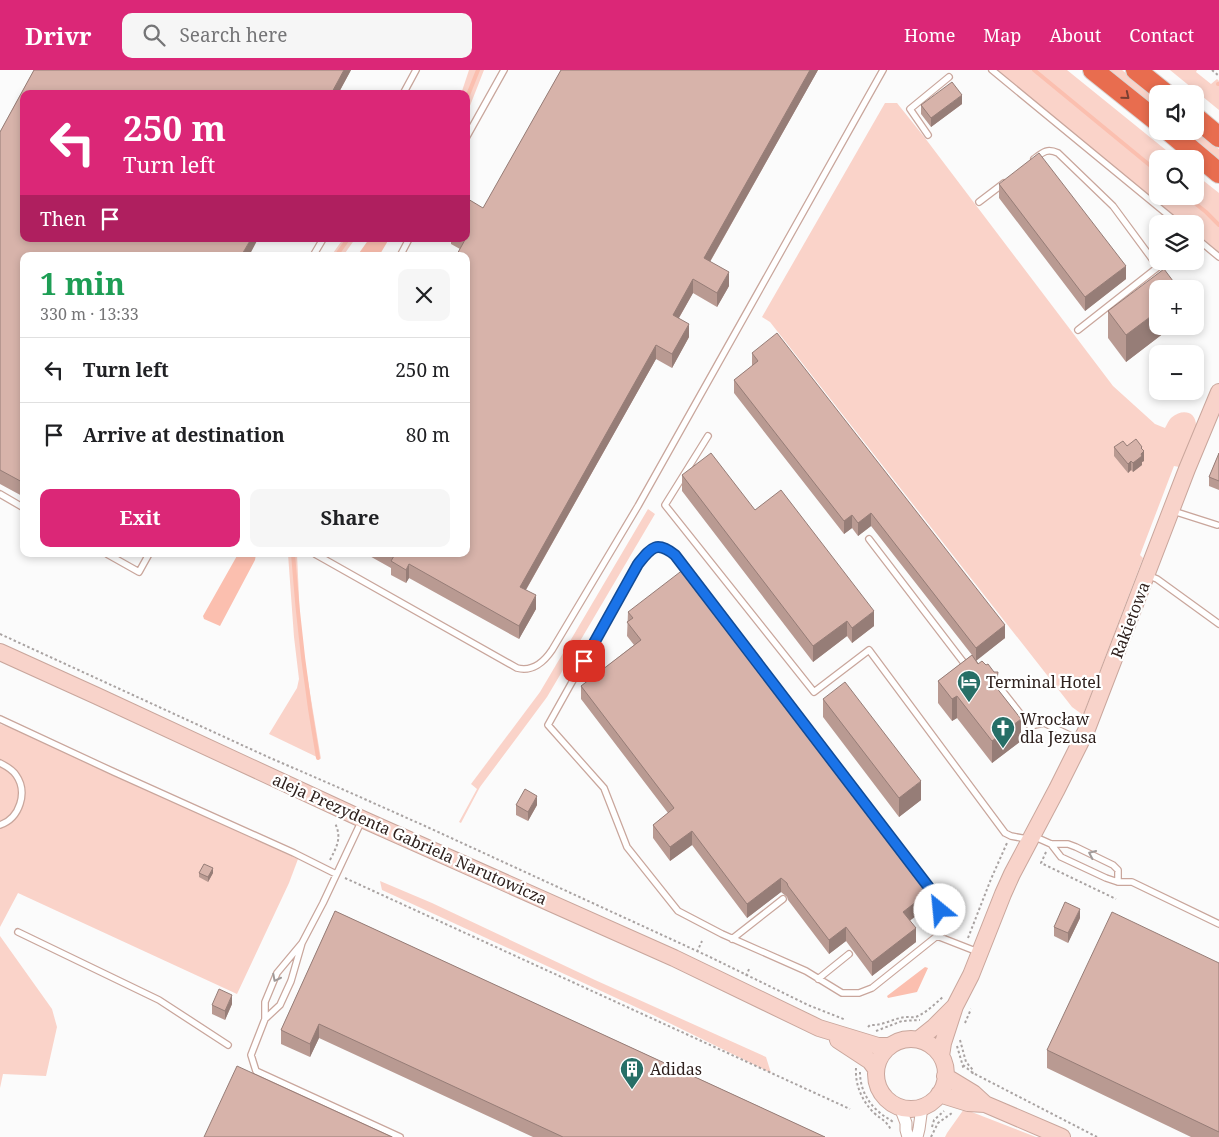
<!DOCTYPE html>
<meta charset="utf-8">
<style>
body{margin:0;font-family:"Noto Serif",serif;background:#f6f6f6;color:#202124;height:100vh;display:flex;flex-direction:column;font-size:19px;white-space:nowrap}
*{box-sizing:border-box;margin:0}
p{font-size:16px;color:#757577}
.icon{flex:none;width:28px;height:28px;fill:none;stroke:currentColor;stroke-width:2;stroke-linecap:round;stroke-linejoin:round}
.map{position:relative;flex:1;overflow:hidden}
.drawer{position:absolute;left:20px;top:182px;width:450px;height:305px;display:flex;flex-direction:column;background:#fff;border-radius:10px;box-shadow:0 2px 8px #0003}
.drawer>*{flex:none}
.banner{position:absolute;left:20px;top:20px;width:450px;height:152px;border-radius:10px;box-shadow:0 2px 8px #0003;background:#db2777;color:#fff;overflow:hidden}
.buttons{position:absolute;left:1149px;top:15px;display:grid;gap:10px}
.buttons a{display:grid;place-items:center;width:55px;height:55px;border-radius:10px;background:#fff;box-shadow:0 2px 8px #0003;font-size:25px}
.pin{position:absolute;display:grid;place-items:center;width:42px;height:42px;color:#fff;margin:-21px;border-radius:10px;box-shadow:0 2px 8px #0006}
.me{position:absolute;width:55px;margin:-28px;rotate:332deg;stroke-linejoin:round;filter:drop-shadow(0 0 4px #0008)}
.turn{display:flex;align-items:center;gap:18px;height:105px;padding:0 20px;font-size:22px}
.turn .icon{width:65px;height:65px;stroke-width:2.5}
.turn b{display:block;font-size:35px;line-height:42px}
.then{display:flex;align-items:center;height:48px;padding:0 20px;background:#0003;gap:10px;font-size:19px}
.round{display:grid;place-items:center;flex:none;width:52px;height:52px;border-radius:10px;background:#f6f6f6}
.overview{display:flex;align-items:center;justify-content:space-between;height:85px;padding:0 20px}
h1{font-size:30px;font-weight:700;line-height:38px;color:#1e9e55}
.cta{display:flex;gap:10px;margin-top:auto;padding:10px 20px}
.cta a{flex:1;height:58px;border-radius:10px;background:#db2777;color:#fff;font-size:20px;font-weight:700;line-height:58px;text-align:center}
.cta a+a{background:#f6f6f6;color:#202124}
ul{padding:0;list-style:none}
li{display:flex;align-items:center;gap:15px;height:65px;padding:0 20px;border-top:1px solid #e0e0e0}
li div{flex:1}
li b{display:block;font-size:19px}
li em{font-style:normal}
header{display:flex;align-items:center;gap:30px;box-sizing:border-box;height:70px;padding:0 25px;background:#db2777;color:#fff}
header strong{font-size:24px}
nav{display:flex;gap:28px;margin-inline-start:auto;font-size:18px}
.search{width:350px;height:45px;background:#f6f6f6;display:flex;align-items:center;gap:12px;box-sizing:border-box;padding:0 18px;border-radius:10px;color:#757577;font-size:19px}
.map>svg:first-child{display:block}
.green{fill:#fad3c9}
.water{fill:#fbbfaf}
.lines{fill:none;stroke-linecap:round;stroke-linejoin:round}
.stream{stroke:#fbbfaf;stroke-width:4}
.lane-casing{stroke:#c9a69c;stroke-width:8}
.street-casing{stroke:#c9a69c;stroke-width:13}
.secondary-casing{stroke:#c9a69c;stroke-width:18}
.highway-casing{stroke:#dad7d6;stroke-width:22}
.path{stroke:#a9a3a2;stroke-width:2;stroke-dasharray:2.5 2.5;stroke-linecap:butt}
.lane{stroke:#fff;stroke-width:5.5}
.street{stroke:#fff;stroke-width:11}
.secondary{stroke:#f8d3ca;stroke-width:16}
.highway{stroke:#e86d4f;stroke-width:20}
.wall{fill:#b99a92}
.shaded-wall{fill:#967d77}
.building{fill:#d7b3aa;stroke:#967d77}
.oneway{stroke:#793f32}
.oneway2{stroke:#a19b9a}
.route-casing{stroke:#114b97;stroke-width:12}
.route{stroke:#1a73e8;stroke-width:9}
.labels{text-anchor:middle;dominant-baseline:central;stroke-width:4.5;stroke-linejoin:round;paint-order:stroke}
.street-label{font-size:16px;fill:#2f211e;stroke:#fff}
.poi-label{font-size:16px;fill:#2f211e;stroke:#fff;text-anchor:start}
</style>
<header>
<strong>Drivr</strong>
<div class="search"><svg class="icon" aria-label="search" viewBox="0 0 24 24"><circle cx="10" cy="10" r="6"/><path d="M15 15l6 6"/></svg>Search here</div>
<nav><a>Home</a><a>Map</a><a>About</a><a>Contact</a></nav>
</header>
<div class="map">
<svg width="1219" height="1067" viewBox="0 0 1219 1067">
<rect width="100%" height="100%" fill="#fbfbfb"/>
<path class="green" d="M 469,0 L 484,0 L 466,46 L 466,24 L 461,24 Z
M 996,0 L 1067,0 L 1177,89 L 1158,89 L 1158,126 L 1195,126 L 1195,104 L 1219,123 L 1219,182 L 1195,162 L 1195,154 L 1184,154 Z
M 1108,0 L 1122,0 L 1157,29 L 1157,40 Z
M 1170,0 L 1197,0 L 1196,2 L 1211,14 L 1217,9 L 1219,11 L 1219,40 Z
M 885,33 L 897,33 L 925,68 L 1113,316 L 1155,354 L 1165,358 C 1167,355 1168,351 1171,348 C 1182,338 1197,341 1196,357 L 1179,397 L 1174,396 L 1140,485 L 1143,488 L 1083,645 L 1072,637 L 770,252 L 762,247 Z
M 1195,59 L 1219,79 L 1219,90 L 1184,61 L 1195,61 Z
M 343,169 L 355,169 L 343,186 L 331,186 Z
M 648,439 L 655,444 L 547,627 L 480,717 L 461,753 L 459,752 L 477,719 L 471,714 L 540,622 Z
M 288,484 L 297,484 L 300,549 L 305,593 L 321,689 L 269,664 L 297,618 L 299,609 L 294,567 Z
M 0,654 L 11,658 L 72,686 L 298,789 L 289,813 L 237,924 L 18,823 L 0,857 Z
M 380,811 L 432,833 L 595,910 L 766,987 L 771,1003 L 653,945 L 382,820 Z
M 0,866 L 52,939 L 57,957 L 46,1006 L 3,1004 L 0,1018 Z
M 964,1039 L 1036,1067 L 945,1067 L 947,1063 Z"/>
<path class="water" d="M 369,169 L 389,169 L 379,186 L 357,186 Z
M 238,484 L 256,484 L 255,490 L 220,556 L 204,549 L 203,546 Z
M 925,897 L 928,898 L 917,922 L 888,928 L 887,926 Z"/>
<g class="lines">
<path class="stream" d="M 1034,0 L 1158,102
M 1218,14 L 1219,14
M 466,30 L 478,0
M 1186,126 L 1206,142 L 1219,155
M 336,186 L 348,169
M 293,484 C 298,552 306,620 318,688"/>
<g class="lane-casing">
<path id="lane" d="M 992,0 L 1179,154
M 403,24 L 416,0
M 928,65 L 910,39 L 949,7
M 466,68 L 504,0
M 1034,89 C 1043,82 1047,78 1058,83 L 1113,136 L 1158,197 L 1078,260
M 979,132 L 1004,113
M 1195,167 L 1219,187
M 313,186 L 323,169
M 400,186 L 409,169
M 708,366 L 665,435 L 814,622 L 869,580 L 1005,763 L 1011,766 L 1027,769
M 0,424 L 24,438
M 1173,441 L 1217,455
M 869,469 L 964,593 L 970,594
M 107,484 L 139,502 L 149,484
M 315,484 L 517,598 C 532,602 544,592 552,580 L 638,436 L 883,0
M 1147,505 L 1157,509 L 1219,554
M 993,609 L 1030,656 L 1044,653 L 1080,670
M 0,649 L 114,702 L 294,783 L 336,804
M 0,693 C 6,696 12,699 16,705 C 28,722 20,748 0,755
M 1033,766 L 1051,774 L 1068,774 L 1076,777 L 1113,795 L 1118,800 L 1118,812
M 1051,774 L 1061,787 L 1106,808 L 1118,812 L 1132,812 L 1219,854
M 18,862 L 159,930 L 228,975
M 937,866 C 941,849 943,840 933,824 L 675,485 C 656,470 651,478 638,494 L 548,655 L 604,718 L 627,777 L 678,841 L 722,864 L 806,901 L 842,923 L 859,923 L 872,918 L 937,866 L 978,882
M 732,869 L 783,829
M 302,873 L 277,903 L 265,932 L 265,949 L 251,985 L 256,1001 L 400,1067
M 818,909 L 849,884
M 265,949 L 280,935 L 291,911 L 302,873 L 323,833 L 362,750"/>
</g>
<g class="street-casing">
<path id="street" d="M 900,1037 L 906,1053 L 906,1060 L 908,1067
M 917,1067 L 919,1059 L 922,1037"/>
</g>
<g class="secondary-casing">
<path id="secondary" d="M 0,582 L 97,626 L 362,749 L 674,888 L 819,958 L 878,976 L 889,976
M 919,969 L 934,957 L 954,937
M876 1004a35 35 0 1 1 70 0a35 35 0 1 1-70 0Z
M 838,970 L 870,991 L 876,999
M 941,986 L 943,973 L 955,936 L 971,905 L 1003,824 L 1012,804 L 1057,719 L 1087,659 L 1187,399 L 1219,322
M 945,1006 L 973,1023 L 985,1034
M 939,1024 L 968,1033 L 985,1034 L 1062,1067"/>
</g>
<g class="highway-casing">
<path id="highway" d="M 1093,0 L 1158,52
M 1136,0 L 1166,24
M 1195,47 L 1219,67
M 1169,61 L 1219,103"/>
</g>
<path class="path" d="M 1212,0 L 1219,6
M 0,564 L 268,687 L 342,719 L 425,756 L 710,887 L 808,935 L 846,950
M 1046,782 L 1041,793 L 1116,829
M 330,790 C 337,776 342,768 335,753
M 345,808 L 850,1039
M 968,868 L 991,809 L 1007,773
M 697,882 L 702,871
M 746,906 L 750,897
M 965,953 L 971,939
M 868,957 L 870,955 C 883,956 894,948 906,947 C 910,947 914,948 918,946 C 927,942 936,933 944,926
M 876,961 L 902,951 L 920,950
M 960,970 L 966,992 L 973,1000 L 972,1006
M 957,976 L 964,1000
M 963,995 L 973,1003 L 1097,1067
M 856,998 C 855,1015 862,1031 874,1043 C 882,1050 886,1050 891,1060
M 860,1002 C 860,1018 867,1032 879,1042 C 883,1046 888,1048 893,1052
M 932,1057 L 934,1050 L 944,1041
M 931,1067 L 938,1053 L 952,1043"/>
<use href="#lane" class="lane"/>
<use href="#street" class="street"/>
<use href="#secondary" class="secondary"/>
<use href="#highway" class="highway"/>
</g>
<path class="wall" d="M 34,0 L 351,0 L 338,24 L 24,24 L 24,427 L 0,414 L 0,62 Z
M 561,0 L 818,0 L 710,192 L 729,216 L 717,237 L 693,223 L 679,248 L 689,267 L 672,298 L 656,289 L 526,520 L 536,539 L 519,569 L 409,508 L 406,513 L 391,505 L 391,498 L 366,484 L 466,484 L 460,179 L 451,174 L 451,169 L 466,169 Z
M 962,34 L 931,57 L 921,44 L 921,35 Z
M 999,114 L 1126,209 L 1085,241 L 999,128 Z
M 1108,241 L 1158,256 L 1173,256 L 1126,292 L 1108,268 Z
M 752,283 L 1005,568 L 976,590 L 998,619 L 1021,671 L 992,693 L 957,648 L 952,651 L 938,633 L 938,611 L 972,585 L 871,456 L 858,466 L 852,458 L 844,464 L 734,323 L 734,310 L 752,296 Z
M 1114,377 L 1142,380 L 1144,391 L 1142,392 L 1142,395 L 1133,402 L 1131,400 L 1128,403 L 1114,386 Z
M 1219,383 L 1219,420 L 1209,416 L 1209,407 Z
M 682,405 L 755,440 L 874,556 L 852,573 L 847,566 L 813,592 L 682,421 Z
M 628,542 L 929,836 L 910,850 L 916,872 L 872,906 L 846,871 L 829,884 L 788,830 L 787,827 L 781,822 L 747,848 L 692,775 L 670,791 L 653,768 L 653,755 L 668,743 L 581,629 L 581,616 L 634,575 L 627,566 Z
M 823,629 L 921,730 L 899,747 L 823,647 Z
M 516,735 L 537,735 L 528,751 L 516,745 Z
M 199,803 L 213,803 L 208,812 L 199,807 Z
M 335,841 L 825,1067 L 533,1067 L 319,968 L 310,987 L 281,974 L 281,960 Z
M 1080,848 L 1068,873 L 1054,866 L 1054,857 Z
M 1219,893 L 1219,1067 L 1191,1067 L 1047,998 L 1047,980 Z
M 232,934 L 225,950 L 212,944 L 212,935 Z"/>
<path class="shaded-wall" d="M 344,0 L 351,0 L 338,24 L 331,24 Z
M 810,0 L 818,0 L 704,202 L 704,188 Z
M 962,25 L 962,34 L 931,57 L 931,48 Z
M 251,169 L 258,169 L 249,186 L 241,186 Z
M 1126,196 L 1126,209 L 1085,241 L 1085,227 Z
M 729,202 L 729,216 L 717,237 L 717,223 Z
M 693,209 L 693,223 L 673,258 L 673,245 Z
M 1158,241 L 1158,256 L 1173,256 L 1126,292 L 1126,265 Z
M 689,254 L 689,267 L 672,298 L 672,284 Z
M 656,275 L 656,289 L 520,530 L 520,517 Z
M 1142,377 L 1142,382 L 1144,381 L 1144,391 L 1142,392 L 1142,395 L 1133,402 L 1133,393 Z
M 1131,391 L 1131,400 L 1128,403 L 1128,394 Z
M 871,443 L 871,456 L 858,466 L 858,453 Z
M 852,445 L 852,458 L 844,464 L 844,451 Z
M 409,494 L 409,508 L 406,513 L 406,500 Z
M 536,525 L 536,539 L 519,569 L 519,556 Z
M 874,541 L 874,556 L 852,573 L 852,558 Z
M 847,551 L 847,566 L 813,592 L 813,576 Z
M 1005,555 L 1005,568 L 976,591 L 976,578 Z
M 998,602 L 998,624 L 996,617 Z
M 957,626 L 957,648 L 952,651 L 952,629 Z
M 1021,649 L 1021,671 L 992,693 L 992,671 Z
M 921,711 L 921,730 L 899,747 L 899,728 Z
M 537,726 L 537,735 L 528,751 L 528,742 Z
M 692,761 L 692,775 L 670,791 L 670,777 Z
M 213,798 L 213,803 L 208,812 L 208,807 Z
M 781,808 L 781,822 L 747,848 L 747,834 Z
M 929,822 L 929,836 L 903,856 L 903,842 Z
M 1080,839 L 1080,848 L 1068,873 L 1068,863 Z
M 846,857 L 846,871 L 829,884 L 829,870 Z
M 916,858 L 916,872 L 872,906 L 872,892 Z
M 232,925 L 232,934 L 225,950 L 225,941 Z
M 319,954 L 319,968 L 310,987 L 310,974 Z"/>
<path class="building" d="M 34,0 L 344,0 L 331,24 L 24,24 L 24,169 L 251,169 L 241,186 L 24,186 L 24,413 L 0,400 L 0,62 Z
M 561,0 L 810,0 L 704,188 L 729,202 L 717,223 L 693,209 L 673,245 L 689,254 L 672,284 L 656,275 L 520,517 L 536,525 L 519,556 L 409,494 L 406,500 L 391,491 L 394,486 L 391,484 L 466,484 L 466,186 L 456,186 L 466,168 L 466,132 L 468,129 L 483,138 Z
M 952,12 L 962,25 L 931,48 L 921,35 Z
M 1039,83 L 1126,196 L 1085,227 L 999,114 Z
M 1164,199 L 1179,219 L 1158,219 L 1158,241 L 1126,265 L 1108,241 Z
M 777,263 L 1005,555 L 976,578 L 871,443 L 858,453 L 852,445 L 844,451 L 734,310 L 758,291 L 752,283 Z
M 1136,369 L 1142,377 L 1141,378 L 1144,381 L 1141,384 L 1142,386 L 1133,393 L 1131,391 L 1128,394 L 1114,377 L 1123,371 L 1127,376 Z
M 711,383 L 755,440 L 781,420 L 874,541 L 852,558 L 847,551 L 813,576 L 682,405 Z
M 1219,383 L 1219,411 L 1209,407 Z
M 684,499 L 929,822 L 903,842 L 916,858 L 872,892 L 846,857 L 829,870 L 788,816 L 787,813 L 781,808 L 747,834 L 692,761 L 670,777 L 653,755 L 674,738 L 581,616 L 641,570 L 627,552 L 633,548 L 628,542 Z
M 972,585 L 978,594 L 982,591 L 986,595 L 988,594 L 994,602 L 998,602 L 996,617 L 1021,649 L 992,671 L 957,626 L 952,629 L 938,611 Z
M 845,612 L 921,711 L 899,728 L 823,629 Z
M 525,719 L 537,726 L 528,742 L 516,735 Z
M 204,794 L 213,798 L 208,807 L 199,803 Z
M 1065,832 L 1080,839 L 1068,863 L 1054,857 Z
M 335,841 L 825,1067 L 563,1067 L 319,954 L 310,974 L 281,960 Z
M 1112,842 L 1219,893 L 1219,1062 L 1047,980 Z
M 219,919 L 232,925 L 225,941 L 212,935 Z
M 237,996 L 392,1067 L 204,1067 Z"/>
<defs><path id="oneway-chevron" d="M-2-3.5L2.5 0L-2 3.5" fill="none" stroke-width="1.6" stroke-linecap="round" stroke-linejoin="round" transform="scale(1.25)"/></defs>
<use class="oneway" href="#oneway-chevron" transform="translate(1126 26) rotate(39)"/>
<g class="oneway2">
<use href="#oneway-chevron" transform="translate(1092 784) rotate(-155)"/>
<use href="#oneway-chevron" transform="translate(276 908) rotate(117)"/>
</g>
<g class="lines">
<g class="route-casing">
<path id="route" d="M 584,591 L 638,494 C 651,478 656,470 675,485 L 934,824 L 938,832 L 940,840"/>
</g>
<use href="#route" class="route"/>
</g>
<defs>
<g id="hotel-pin" transform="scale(1.25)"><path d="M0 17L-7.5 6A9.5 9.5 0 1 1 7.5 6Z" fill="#276f67" stroke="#fff"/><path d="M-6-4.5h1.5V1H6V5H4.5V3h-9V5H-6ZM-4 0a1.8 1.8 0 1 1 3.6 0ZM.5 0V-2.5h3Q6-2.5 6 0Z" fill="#fff"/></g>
<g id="church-pin" transform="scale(1.25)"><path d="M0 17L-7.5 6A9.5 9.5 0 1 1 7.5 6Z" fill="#276f67" stroke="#fff"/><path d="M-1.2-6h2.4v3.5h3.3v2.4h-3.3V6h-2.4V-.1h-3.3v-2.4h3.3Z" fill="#fff"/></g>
<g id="building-pin" transform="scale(1.25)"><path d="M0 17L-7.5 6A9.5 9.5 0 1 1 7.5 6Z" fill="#276f67" stroke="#fff"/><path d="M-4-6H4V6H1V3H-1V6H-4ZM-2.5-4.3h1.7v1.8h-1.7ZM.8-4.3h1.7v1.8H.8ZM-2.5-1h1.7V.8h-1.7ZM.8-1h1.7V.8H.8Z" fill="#fff"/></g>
</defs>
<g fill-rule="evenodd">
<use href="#hotel-pin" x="969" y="612"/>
<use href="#church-pin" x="1003" y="658"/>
<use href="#building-pin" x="632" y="999"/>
</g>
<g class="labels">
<g class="street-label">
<text transform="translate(1130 550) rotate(-69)">Rakietowa</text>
<text transform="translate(410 769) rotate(24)">aleja Prezydenta Gabriela Narutowicza</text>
</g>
<g class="poi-label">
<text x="986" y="612">Terminal Hotel</text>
<text x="1020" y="649">Wrocław<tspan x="1020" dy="18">dla Jezusa</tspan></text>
<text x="650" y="999">Adidas</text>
</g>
</g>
</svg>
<div class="buttons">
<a><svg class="icon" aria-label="sound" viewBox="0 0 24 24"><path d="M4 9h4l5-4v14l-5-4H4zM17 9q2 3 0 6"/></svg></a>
<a><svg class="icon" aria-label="search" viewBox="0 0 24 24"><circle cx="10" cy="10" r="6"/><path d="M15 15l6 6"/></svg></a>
<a><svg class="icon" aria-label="layers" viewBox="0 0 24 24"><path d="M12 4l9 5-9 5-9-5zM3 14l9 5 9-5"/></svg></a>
<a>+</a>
<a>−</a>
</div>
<div class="pin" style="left:584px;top:591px;background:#d93025"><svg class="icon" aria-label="arrive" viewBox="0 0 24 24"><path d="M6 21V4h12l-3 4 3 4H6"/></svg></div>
<svg class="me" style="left:940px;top:840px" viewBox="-20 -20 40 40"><circle r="19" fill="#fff"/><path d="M0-13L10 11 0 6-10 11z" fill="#1a73e8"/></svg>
<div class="banner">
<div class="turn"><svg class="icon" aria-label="left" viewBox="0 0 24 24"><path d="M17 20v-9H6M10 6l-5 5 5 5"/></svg><div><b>250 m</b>Turn left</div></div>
<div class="then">Then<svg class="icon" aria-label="arrive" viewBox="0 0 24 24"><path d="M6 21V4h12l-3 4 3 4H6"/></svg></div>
</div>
<section class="drawer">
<div class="overview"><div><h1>1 min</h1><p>330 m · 13:33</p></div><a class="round"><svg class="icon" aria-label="close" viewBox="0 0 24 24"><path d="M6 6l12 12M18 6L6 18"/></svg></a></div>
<ul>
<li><svg class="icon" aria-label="left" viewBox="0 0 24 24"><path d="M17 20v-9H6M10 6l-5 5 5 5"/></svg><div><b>Turn left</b></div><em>250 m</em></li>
<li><svg class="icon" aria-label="arrive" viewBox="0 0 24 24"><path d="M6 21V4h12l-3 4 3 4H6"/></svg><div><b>Arrive at destination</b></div><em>80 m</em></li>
</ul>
<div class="cta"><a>Exit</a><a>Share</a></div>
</section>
</div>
